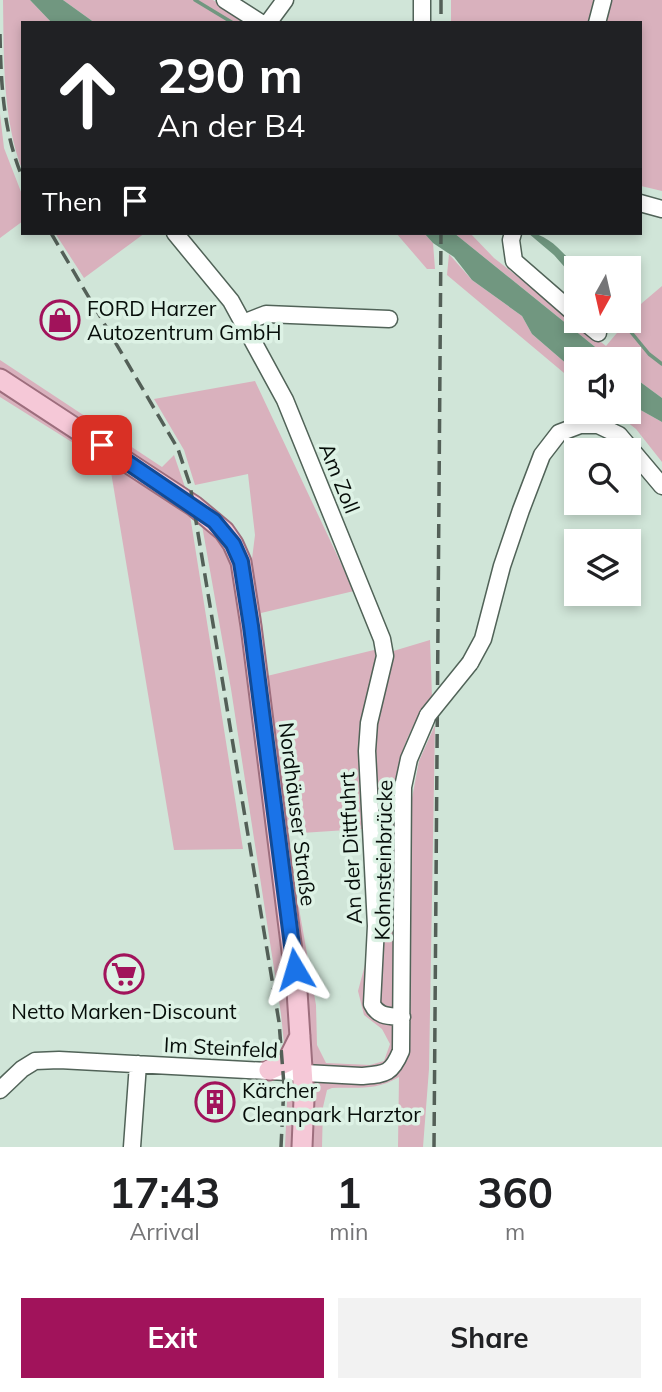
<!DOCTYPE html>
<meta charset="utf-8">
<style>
body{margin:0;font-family:Mulish,sans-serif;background:#f2f2f2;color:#202124;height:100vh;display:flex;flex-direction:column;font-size:26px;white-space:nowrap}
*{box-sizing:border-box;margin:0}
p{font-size:23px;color:#757577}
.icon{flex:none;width:38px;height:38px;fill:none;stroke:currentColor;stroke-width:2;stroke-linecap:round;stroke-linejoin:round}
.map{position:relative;height:1147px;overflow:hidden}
.details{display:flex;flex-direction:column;background:#fff;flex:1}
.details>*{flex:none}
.top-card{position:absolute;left:21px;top:21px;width:621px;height:214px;border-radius:0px;box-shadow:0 4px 10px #0003;background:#202124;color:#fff;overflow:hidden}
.needle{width:46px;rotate:188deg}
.fabs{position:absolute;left:564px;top:256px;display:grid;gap:14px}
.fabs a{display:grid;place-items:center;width:77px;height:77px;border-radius:0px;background:#fff;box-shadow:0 4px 10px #0003;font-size:35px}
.pin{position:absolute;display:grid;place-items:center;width:60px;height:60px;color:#fff;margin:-30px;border-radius:14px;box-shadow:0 4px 10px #0006}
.me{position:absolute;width:77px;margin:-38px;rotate:353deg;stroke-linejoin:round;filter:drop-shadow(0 0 5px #0008)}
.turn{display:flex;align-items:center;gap:24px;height:147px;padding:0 21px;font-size:32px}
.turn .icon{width:91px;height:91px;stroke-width:2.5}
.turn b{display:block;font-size:49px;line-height:60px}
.then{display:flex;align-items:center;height:66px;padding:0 21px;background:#0003;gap:14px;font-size:26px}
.eta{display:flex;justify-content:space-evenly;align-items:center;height:119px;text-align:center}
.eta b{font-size:42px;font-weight:700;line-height:49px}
.primary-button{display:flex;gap:14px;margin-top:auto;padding:14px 21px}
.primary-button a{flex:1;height:80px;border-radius:0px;background:#a1135b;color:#fff;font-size:28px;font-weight:700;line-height:80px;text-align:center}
.primary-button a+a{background:#f2f2f2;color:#202124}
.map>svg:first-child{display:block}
.green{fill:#d9b1bd;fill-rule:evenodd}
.water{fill:#719780}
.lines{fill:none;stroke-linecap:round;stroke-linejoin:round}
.stream{stroke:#719780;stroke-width:3.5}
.minor-casing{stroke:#516358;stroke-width:19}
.major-casing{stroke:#9d6e7d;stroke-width:23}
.minor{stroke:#fff;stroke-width:16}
.major{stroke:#f5c8d7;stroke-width:19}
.rail{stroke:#535f57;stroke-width:3.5;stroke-dasharray:14 7;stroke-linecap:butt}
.minor-bridge-casing{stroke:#516358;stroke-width:19;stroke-linecap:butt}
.minor-bridge{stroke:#fff;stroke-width:16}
.route-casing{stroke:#114b97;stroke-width:18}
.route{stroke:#1a73e8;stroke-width:12}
.labels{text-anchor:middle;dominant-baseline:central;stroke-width:7;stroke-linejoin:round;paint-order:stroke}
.poi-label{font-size:21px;fill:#060d09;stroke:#ddf2e5;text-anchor:start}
.street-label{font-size:21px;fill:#060d09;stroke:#ddf2e5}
</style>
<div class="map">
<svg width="662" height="1147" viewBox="0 0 662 1147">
<rect width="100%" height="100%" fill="#d0e5d8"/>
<path class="green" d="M 3,0 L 30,0 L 52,23 L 23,23 L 23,172 C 2,118 4,57 3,0 Z
M 63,0 L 213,0 L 247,23 L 95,23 Z
M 451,0 L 662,0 L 662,191 L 641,186 L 640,23 L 451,23 Z
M 0,114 L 4,148 L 23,197 L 23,221 L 0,238 Z
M 55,233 L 145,233 L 84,278 Z
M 396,233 L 424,233 L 433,243 L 435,269 L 427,269 Z
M 454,233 L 470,233 L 494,258 L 606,346 L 642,303 L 662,286 L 662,398 L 628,373 L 628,359 L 610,359 Z
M 449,254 L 472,280 L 522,316 L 532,334 L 576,372 L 576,383 L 447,275 Z
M 0,360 L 162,467 L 174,455 L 186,490 L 243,849 L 174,850 L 110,466 L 0,397 Z
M 255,381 L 354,591 L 261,613 L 267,676 L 374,650 L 390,652 L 430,640 L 432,697 C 409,726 398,757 393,794 L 412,798 L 419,761 L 435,725 L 429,1069 L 423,1147 L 398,1147 L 399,1077 C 376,1091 358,1087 332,1088 L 327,1090 L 323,1107 L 322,1147 L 285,1147 L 288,1082 L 281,1014 L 231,689 L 197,497 L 251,567 L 255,535 L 248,474 L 195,485 L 184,450 L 154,399 ZM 362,829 L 370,925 L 370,946 L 358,991 L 364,1015 L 382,1029 L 390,1044 L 384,1061 L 370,1065 L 326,1063 L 317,1045 L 316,1005 L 286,834 Z
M 628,403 L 662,422 L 662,462 L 636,429 L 613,411 L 628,411 Z"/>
<path class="water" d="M 30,0 L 63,0 L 95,23 L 52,23 Z
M 424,233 L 454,233 L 610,359 L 576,359 L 576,372 L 532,334 L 522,316 L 472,280 L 454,257 L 433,243 Z
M 528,233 C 548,233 564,254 577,268 L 576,280 L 554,255 Z
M 628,373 L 662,398 L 662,422 L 628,403 Z"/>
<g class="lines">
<path class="stream" d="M 195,0 L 233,23
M 621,320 L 649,354 L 662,364"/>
<g class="minor-casing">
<path id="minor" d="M 225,0 L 261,23
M 422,0 L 422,23
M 268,23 L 285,0
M 597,23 L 603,0
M 640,203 L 662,209
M 175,233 L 231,301 L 285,400 L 382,639 L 385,656 L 369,723 L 367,751 L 376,926 L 372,1004 C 378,1017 389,1016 402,1017
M 513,233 L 511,240 L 514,261 L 576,315
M 582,320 L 598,333
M 243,323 L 266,314 L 389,319
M 470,663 L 483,639 L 502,566 L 521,510 L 542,455 L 559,433 L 580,425 L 598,425 L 619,435 L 662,486
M 0,1090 L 22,1069 L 35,1061 L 59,1060 L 361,1076 C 385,1074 391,1075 401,1051 L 403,787 L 409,759 L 428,715
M 132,1147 L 138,1064"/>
</g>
<g class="major-casing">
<path id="major" d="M 0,379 L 194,506 L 224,531 L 233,544 L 241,562 L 251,626 L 297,991 L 304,1099 L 302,1147
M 269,1070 L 287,1062 L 300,1036"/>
</g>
<use href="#minor" class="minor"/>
<use href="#major" class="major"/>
<path class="rail" d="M 441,0 L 441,23
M 0,34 C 1,84 3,132 23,179
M 51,233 L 178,449 L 190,485 L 279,1022 L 284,1085 L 281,1147
M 434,1147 L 441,233"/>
<g class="minor-bridge-casing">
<path id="minor-bridge" d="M 428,715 L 470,663"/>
</g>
<use href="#minor-bridge" class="minor-bridge"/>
</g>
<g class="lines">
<g class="route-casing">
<path id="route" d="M 102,445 L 214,521 L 233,544 L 241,562 L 251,626 L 295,969"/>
</g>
<use href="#route" class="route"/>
</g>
<defs>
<g id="shop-ring" transform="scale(2.0125)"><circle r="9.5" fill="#ddf2e5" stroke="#a1135b" stroke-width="1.5"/><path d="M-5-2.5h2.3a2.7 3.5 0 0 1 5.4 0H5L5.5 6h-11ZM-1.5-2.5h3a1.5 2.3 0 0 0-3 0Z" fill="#a1135b"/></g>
<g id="supermarket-ring" transform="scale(2.0125)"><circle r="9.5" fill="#ddf2e5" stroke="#a1135b" stroke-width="1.5"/><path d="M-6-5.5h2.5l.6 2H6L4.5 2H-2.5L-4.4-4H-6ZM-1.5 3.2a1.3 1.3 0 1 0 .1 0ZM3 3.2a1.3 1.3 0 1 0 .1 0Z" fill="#a1135b"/></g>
<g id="building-ring" transform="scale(2.0125)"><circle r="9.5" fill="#ddf2e5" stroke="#a1135b" stroke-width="1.5"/><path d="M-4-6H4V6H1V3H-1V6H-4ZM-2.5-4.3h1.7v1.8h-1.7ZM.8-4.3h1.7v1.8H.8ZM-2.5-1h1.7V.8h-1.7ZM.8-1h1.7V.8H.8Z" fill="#a1135b"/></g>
</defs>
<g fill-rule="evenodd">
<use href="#shop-ring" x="60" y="320"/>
<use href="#supermarket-ring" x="124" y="974"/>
<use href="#building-ring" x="215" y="1102"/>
</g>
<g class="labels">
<g class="poi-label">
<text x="87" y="308">FORD Harzer<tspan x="87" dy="24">Autozentrum GmbH</tspan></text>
<text x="124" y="1011" text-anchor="middle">Netto Marken-Discount</text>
<text x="242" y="1090">Kärcher<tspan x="242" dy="24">Cleanpark Harztor</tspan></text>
</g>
<g class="street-label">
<text transform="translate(340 478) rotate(68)">Am Zoll</text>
<text transform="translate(298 814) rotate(83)">Nordhäuser Straße</text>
<text transform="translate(350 848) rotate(-93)">An der Dittfuhrt</text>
<text transform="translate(383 860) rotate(-89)">Kohnsteinbrücke</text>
<text transform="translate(221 1047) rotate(3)">Im Steinfeld</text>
</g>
</g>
</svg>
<div class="fabs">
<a><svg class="needle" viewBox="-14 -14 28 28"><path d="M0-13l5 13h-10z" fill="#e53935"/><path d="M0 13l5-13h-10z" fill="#757577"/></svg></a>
<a><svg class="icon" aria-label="sound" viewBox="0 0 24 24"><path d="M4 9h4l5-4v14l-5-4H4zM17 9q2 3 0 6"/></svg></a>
<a><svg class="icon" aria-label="search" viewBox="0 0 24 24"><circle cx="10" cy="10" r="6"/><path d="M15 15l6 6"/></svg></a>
<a><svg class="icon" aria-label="layers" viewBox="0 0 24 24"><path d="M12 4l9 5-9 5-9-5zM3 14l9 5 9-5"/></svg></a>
</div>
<div class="pin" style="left:102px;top:445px;background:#d93025"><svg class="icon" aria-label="arrive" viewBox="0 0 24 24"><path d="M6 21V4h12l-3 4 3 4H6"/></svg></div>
<svg class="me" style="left:295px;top:969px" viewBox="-20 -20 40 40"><path d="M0-17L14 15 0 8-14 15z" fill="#1a73e8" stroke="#fff" stroke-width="4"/></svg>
<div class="top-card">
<div class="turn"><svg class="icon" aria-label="ahead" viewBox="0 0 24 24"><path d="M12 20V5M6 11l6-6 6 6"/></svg><div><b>290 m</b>An der B4</div></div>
<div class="then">Then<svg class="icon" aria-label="arrive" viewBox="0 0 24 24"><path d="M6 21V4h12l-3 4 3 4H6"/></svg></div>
</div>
</div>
<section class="details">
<div class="eta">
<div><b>17:43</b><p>Arrival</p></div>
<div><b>1</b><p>min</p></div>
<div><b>360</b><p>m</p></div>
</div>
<div class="primary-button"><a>Exit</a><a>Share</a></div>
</section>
